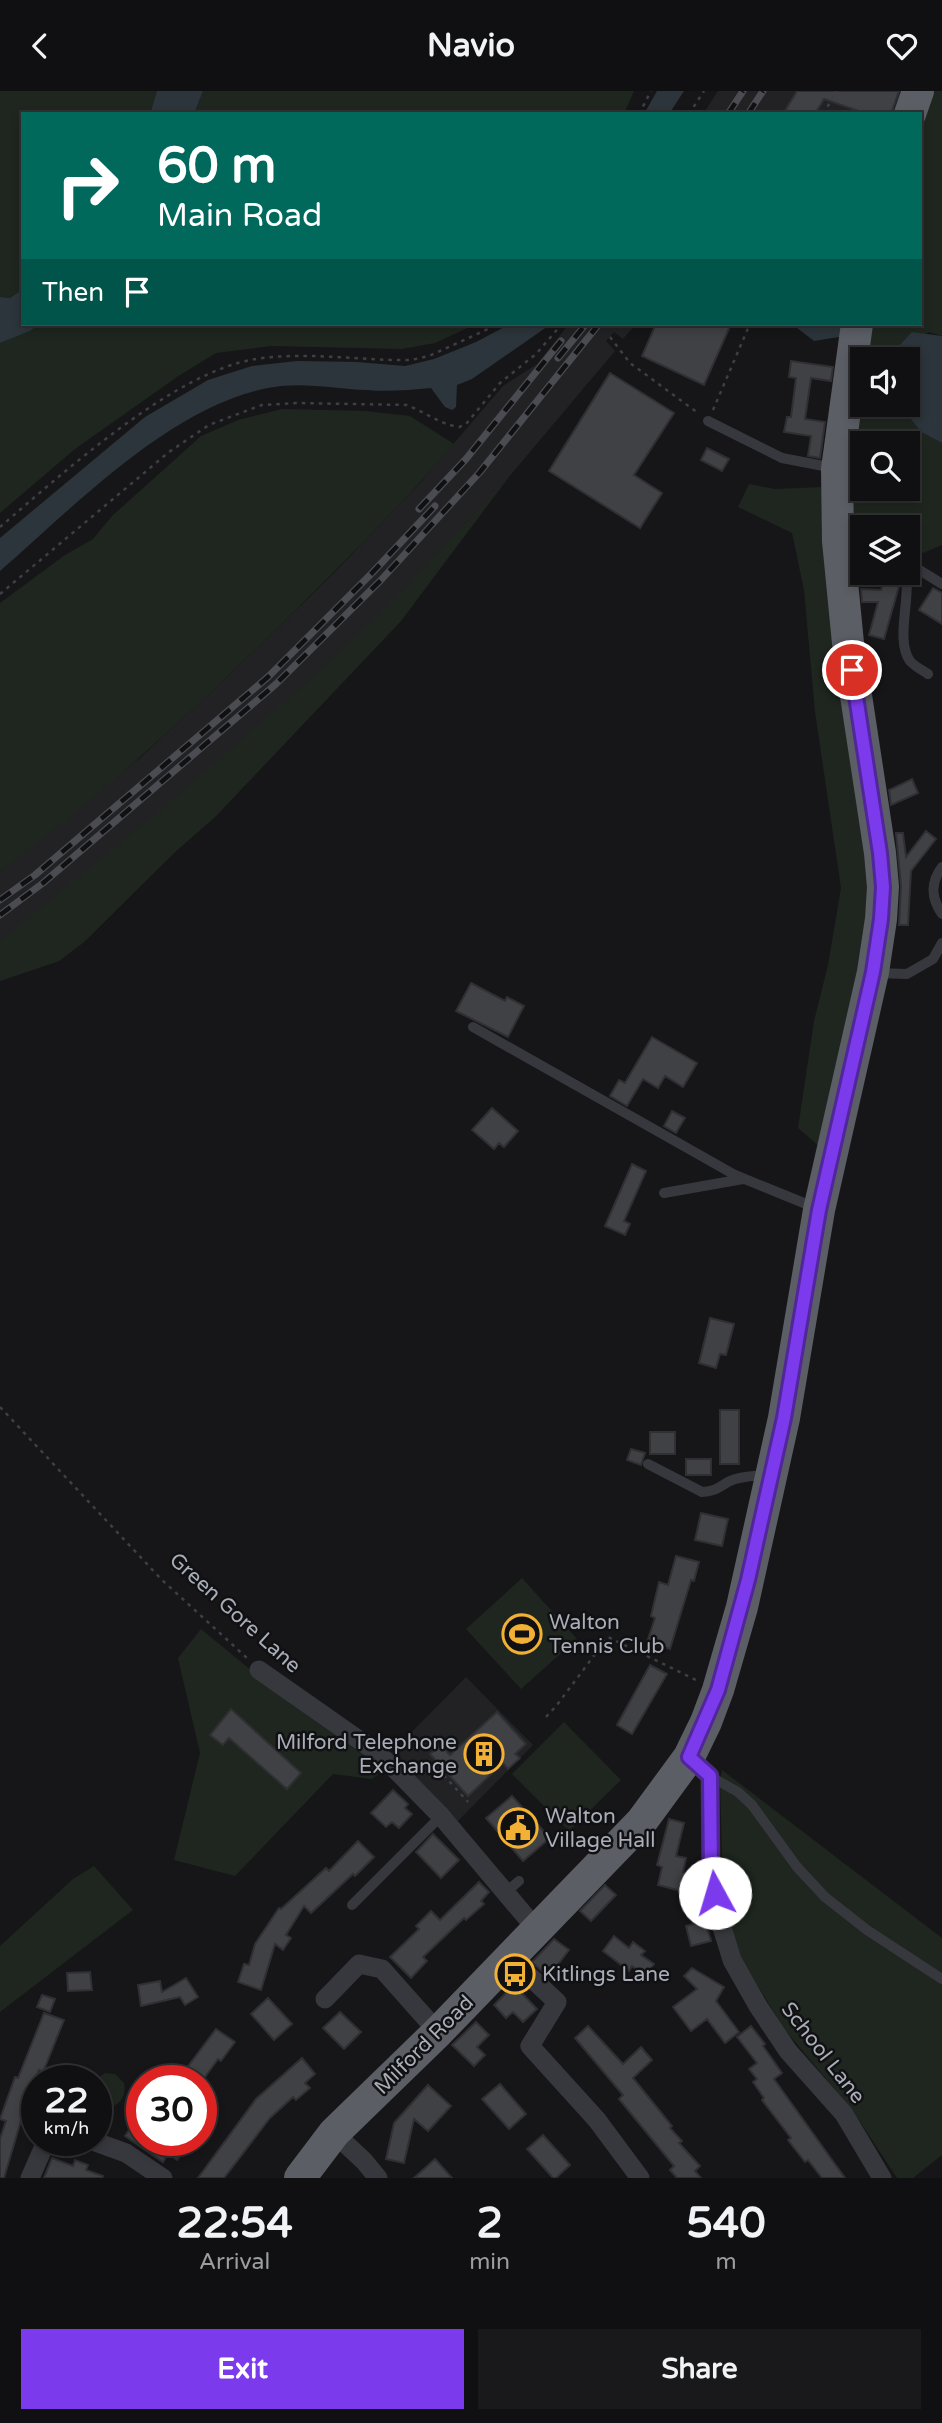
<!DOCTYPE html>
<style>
body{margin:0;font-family:"Varela Round",sans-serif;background:#19191b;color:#f1f3f6;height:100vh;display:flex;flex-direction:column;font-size:26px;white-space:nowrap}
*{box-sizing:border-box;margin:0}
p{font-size:23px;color:#9c9d9f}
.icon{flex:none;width:38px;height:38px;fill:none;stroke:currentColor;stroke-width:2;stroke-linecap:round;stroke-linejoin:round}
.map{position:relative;height:2087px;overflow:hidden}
.drawer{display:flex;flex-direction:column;background:#101012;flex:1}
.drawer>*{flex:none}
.banner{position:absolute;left:21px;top:21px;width:901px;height:214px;border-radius:0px;box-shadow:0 4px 10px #0003,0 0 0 2px #303032;background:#00695c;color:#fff;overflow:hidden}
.controls{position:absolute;left:850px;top:256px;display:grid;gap:14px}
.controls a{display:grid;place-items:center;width:70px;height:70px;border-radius:0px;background:#101012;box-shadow:0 4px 10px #0003,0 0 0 2px #303032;font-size:35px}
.speed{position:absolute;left:21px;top:1974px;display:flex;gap:14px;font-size:35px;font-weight:700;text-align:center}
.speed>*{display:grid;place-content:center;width:91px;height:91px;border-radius:50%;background:#101012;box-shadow:0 4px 10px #0003,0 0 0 2px #303032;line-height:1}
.speed small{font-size:18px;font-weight:400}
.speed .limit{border:10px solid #d22;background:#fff;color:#111}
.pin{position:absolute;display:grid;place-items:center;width:60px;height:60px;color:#fff;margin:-30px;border:4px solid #fff;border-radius:50%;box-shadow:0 2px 7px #0007}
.me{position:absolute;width:77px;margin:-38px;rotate:354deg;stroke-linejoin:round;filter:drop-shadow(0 0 5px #0008)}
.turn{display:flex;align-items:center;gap:24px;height:147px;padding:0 21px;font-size:32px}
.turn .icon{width:91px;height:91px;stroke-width:2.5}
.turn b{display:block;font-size:49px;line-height:60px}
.then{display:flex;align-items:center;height:66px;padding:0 21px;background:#0003;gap:14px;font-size:26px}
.eta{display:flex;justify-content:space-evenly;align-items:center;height:119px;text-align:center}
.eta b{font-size:42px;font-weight:700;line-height:49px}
.button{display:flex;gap:14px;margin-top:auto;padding:14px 21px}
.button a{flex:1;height:80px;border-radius:0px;background:#7c3aed;color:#fff;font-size:28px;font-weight:700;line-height:80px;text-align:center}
.button a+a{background:#19191b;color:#f1f3f6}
header{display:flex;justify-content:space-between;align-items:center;height:91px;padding:0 21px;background:#101012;font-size:32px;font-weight:700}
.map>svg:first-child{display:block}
.built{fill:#222225}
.green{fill:#1e261f;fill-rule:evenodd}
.water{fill:#2c353c}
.building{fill:#404145;stroke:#303034;stroke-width:2}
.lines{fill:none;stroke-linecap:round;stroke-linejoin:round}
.path{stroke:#3d3f44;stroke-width:2.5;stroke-dasharray:3.5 5;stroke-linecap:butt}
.service{stroke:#37383d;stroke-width:10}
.minor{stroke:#37383d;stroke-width:19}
.trunk{stroke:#5b5e65;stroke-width:32}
.rail-casing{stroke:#4a4c52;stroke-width:7}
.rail{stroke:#111113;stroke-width:4.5;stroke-dasharray:13;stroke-linecap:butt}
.route-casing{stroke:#51269a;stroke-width:18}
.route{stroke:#7c3aed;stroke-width:12}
.labels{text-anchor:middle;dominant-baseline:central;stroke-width:5;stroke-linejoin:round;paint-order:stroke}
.street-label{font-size:21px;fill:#a8adb8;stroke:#111113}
.poi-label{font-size:21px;fill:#a8adb8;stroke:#111113;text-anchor:start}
</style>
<header><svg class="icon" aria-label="back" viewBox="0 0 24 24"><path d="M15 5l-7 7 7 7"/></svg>Navio<svg class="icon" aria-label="heart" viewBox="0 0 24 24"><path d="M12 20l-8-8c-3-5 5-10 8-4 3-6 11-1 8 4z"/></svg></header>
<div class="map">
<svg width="942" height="2087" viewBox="0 0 942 2087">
<rect width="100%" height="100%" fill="#161618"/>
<path class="built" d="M 718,0 L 905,0 L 897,23 L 703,23 Z
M 569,233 L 636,233 L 623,248 L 614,241 L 606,250 L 615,260 L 508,387 L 401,530 L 216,725 L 174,762 L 84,851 L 59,870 L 0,890 L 0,780 L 141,666 L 230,583 L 332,484 L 419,393 L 503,295 L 537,273 Z
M 466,1586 L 533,1654 L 456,1732 L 391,1662 Z"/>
<path class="green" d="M 0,0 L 157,0 L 150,23 L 23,23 L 23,198 L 10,207 L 0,206 Z
M 203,0 L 634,0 L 624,23 L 194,23 Z
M 933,0 L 942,0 L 942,245 L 929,241 L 897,257 L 894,268 L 863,268 L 863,313 L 899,313 L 921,341 L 942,352 L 942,454 L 923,462 L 908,454 L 908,436 L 871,436 L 846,424 L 865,233 L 920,233 L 921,37 ZM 863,352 L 908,352 L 908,397 L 863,397 Z
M 40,233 L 476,233 L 435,252 L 402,258 L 271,255 L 216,262 L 177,286 L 75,358 L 0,422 L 0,252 L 30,240 Z
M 282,318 L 366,320 L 410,325 L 454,353 C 393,424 325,490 258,556 C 176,635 92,713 0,780 L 0,512 L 65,464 L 93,448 L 112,425 L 201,345 L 238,329 Z
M 508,387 L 401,530 L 216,725 L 174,762 L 84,851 L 59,870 L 0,890 L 0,850 L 163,717 L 302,596 L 385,518 Z
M 749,393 L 775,398 L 824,396 L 872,804 L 863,868 L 819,1055 L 798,1037 L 814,930 L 828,874 L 841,797 L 815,621 L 804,499 L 792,442 L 738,416 Z
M 522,1487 L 577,1548 L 521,1598 L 466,1538 Z
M 201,1538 L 292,1613 L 384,1679 L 372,1688 L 333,1683 L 235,1785 L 174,1769 L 200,1662 L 178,1567 Z
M 564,1631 L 621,1689 L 569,1740 L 512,1683 Z
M 722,1679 L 942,1847 L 942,2064 L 913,2087 L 897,2087 L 853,2020 L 785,1939 L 738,1863 L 723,1800 L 720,1690 Z
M 94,1775 L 133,1819 L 0,1921 L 0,1855 L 73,1788 Z
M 105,1982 L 115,1983 L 124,1992 C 128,2010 113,2022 96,2012 L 96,1990 L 93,1990 Z"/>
<path class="water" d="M 157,0 L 203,0 L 194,23 L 150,23 Z
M 657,0 L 684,0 L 669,23 L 644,23 Z
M 23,198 L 23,233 L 40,233 L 30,240 L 0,252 L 0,206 L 10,207 Z
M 510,233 L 551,233 L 472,288 L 457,294 L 456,316 L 452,319 L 445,316 L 431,297 C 409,299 388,301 367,299 C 339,298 309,292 281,295 C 178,307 76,414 0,480 L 0,447 L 145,326 L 208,289 L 252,275 L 297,270 L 357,271 L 405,275 L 434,268 L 476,251 Z
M 792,233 L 846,233 L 845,245 L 814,250 Z
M 912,241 L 942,245 L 942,352 L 921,341 L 899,313 L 908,313 L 908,268 L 894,268 L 897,257 Z"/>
<path class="building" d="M 797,0 L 899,0 L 891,23 L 867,23 L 824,8 L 815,23 L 783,23 Z
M 656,233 L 731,233 L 704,294 L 642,265 Z
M 791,270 L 833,276 L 831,290 L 811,287 L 805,328 L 825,331 L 820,367 L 808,365 L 811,345 L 784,341 L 787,326 L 791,326 L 796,287 L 789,286 Z
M 610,282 L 674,322 L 634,384 L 662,402 L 640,437 L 549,380 Z
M 707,357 L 729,368 L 722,380 L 701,369 Z
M 884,490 L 899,495 L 884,548 L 869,544 L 878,511 L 862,511 L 861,498 L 881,499 Z
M 933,497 L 942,502 L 942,533 L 919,519 Z
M 912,688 L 918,702 L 891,714 L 889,699 Z
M 926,740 L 936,748 L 911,780 L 908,834 L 899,834 L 901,795 L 896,742 L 903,742 L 906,766 Z
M 471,892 L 505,910 L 507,906 L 524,915 L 508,946 L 456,920 Z
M 652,946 L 697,972 L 683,996 L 665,985 L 658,997 L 643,988 L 627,1015 L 610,1005 L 619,989 L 625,992 Z
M 492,1017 L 518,1040 L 504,1056 L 499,1052 L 494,1058 L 472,1039 Z
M 672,1020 L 685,1027 L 676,1042 L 664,1035 Z
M 632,1073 L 646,1080 L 624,1130 L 630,1133 L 625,1144 L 605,1135 Z
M 710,1227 L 734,1233 L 726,1264 L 720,1263 L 716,1277 L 699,1272 Z
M 720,1319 L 739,1319 L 739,1373 L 720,1373 Z
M 650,1341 L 675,1341 L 675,1363 L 650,1363 Z
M 631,1358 L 645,1362 L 641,1374 L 627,1369 Z
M 686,1368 L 711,1368 L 711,1384 L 686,1384 Z
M 701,1422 L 728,1428 L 722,1455 L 695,1449 Z
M 676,1465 L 699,1471 L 694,1490 L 691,1489 L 670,1558 L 647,1551 L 655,1527 L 651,1525 L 659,1491 L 668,1494 Z
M 650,1574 L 667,1583 L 632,1643 L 617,1634 Z
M 231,1618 L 301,1682 L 287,1698 L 229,1647 L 223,1654 L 210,1644 Z
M 497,1621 L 526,1653 L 515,1663 L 520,1667 L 508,1678 L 503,1672 L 468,1705 L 430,1663 L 441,1654 L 450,1664 Z
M 393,1699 L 408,1713 L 405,1717 L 412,1723 L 399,1737 L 392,1731 L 386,1736 L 371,1722 Z
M 512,1705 L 550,1747 L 523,1770 L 486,1727 Z
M 669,1728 L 684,1732 L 676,1765 L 686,1767 L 683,1781 L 689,1783 L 685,1801 L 658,1794 L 662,1776 L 657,1774 Z
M 433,1743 L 459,1769 L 441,1787 L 416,1761 Z
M 358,1750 L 374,1766 L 355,1785 L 353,1783 L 311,1822 L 304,1815 L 286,1844 L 291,1847 L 283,1859 L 275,1853 L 261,1899 L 238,1891 L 244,1873 L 249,1874 L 255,1853 L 279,1817 L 281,1818 L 326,1777 L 329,1780 Z
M 479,1791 L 489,1801 L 481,1810 L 484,1813 L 466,1829 L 464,1827 L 423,1866 L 427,1870 L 411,1887 L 390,1866 L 419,1838 L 416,1835 L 431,1820 L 440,1829 Z
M 605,1794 L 616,1804 L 591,1830 L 580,1820 Z
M 705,1830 L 711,1850 L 691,1855 L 686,1835 Z
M 614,1845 L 629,1857 L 633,1851 L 645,1860 L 641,1864 L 654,1873 L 645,1885 L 632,1875 L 629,1880 L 603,1860 Z
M 554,1848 L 569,1859 L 553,1880 L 548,1876 L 544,1882 L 532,1871 Z
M 692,1877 L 724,1896 L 716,1910 L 739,1941 L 725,1952 L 707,1928 L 691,1940 L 673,1916 L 697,1898 L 684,1885 Z
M 90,1881 L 92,1899 L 68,1900 L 67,1882 Z
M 186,1887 L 198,1906 L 185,1914 L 180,1906 L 141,1915 L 138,1894 L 160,1890 L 162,1901 Z
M 514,1894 L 537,1918 L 523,1931 L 513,1921 L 506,1927 L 494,1914 Z
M 42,1904 L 55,1908 L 50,1921 L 37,1916 Z
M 268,1907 L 292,1933 L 274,1949 L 251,1923 Z
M 340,1921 L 361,1941 L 344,1958 L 323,1937 Z
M 44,1922 L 64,1929 L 43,1981 L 39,1979 L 27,2009 L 4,2087 L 0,2087 L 0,2048 L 6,2030 L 0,2028 L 15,1986 L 18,1987 Z
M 476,1931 L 489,1944 L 477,1956 L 485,1964 L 474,1975 L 452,1954 Z
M 588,1935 L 623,1973 L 641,1956 L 652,1969 L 633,1987 L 672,2035 L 670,2037 L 682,2050 L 679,2052 L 700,2075 L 695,2080 L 701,2087 L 677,2087 L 670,2079 L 674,2075 L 619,2008 L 623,2004 L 575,1947 Z
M 751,1935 L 765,1953 L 763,1955 L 782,1982 L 774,1988 L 845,2087 L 822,2087 L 808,2069 L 805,2071 L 788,2049 L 791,2047 L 762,2009 L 764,2007 L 753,1991 L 757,1988 L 749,1978 L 757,1972 L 737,1946 Z
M 216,1938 L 235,1951 L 221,1970 L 218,1968 L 202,1990 L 177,1990 Z
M 302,1967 L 315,1983 L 305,1992 L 310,1997 L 296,2009 L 293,2006 L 270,2027 L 224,2087 L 198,2087 L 256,2008 Z
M 500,1993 L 526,2023 L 509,2038 L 482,2008 Z
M 428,1994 L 451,2015 L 428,2040 L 414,2028 L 404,2072 L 386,2068 L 394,2032 Z
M 142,2019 L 142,2049 L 178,2049 L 187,2055 L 177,2069 L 168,2063 L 163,2071 L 125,2045 Z
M 543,2044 L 570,2074 L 556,2087 L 553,2087 L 527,2058 Z
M 52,2067 L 73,2075 L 75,2069 L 88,2074 L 86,2079 L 103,2085 L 102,2087 L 44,2087 Z
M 435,2068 L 452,2087 L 414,2087 Z"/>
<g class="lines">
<path class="path" d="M 639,23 L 651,0
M 689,23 L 704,0
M 823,23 L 837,0
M 610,246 L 630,272 L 698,322
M 713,319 L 749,235 L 747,233
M 0,436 C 63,382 175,280 256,268 C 307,260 360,270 411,269 L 429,265 L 499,233
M 0,503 L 169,361 L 209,334 L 262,314 L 296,312 L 407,314 C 425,321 439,333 459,336 L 466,333 L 500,292 L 536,263 L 562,233
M 0,1316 L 161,1488 L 248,1568
M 546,1626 L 557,1614 L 608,1546 L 696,1589
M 438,1678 L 468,1711"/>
<path class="service" d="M 708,330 L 782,367 L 834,377
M 842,450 L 863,447
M 908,472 L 942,493
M 906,481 C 911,506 895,550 910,570 C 914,575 922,579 928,583
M 942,776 C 930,792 931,807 942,823
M 877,882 L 907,883 L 933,868 L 942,852
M 473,936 L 735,1084 L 816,1117
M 664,1102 L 743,1088
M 648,1373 L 702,1401 C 715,1401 720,1395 730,1390 C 740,1385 755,1385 766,1384
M 711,1686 L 738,1701 L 752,1714 L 797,1776 L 825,1806 L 867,1839 L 942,1888
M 505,1802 L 519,1790
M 352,1814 L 441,1725"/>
<path class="minor" d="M 259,1579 L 369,1656 L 391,1674 L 441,1725 L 537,1839
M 689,1666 L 710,1685 L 711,1782 L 718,1823 L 732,1869 L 758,1915 L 788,1960 L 844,2023 L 882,2087
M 511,1868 L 557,1911 L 530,1955 L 597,2029 L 640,2087
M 325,1908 L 359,1873 L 382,1878 L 438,1941
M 334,2042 L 364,2070 L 378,2087
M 90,2049 L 126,2062 L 163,2087
M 30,2087 L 45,2053 L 50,2049"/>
<path class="trunk" d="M 910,23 L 918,0
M 300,2087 L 334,2042 L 438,1941 L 642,1730 L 689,1666 L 706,1631 L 718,1599 L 742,1516 L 784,1327 L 819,1119 L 873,881 L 881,828 L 883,796 L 880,762 L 848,552 L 838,450 L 837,378 L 857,233"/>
<g class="rail-casing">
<path id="rail" d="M 728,23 L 743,0
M 748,23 L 763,0
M 558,267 L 586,233
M 419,418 L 466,368 L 561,250
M 0,809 L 35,784 L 268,586 L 372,482 L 435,415
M 0,824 L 43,792 L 276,593 L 381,489 L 480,381 L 599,233"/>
</g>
<use href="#rail" class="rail"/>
</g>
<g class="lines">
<g class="route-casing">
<path id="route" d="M 715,1802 L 711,1782 L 710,1685 L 689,1666 L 718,1599 L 748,1489 L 784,1327 L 819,1119 L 873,881 L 881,828 L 883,796 L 880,762 L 852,579"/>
</g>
<use href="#route" class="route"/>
</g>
<defs>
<g id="stadium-ring" transform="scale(2.0125)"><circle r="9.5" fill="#111113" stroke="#f2b134" stroke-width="1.5"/><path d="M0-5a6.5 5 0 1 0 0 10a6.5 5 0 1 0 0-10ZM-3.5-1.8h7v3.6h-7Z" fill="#f2b134"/></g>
<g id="building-ring" transform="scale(2.0125)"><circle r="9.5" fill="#111113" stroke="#f2b134" stroke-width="1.5"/><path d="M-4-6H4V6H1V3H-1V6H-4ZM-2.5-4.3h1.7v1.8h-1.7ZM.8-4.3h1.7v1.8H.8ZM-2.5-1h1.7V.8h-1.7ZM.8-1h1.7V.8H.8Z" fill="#f2b134"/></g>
<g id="civic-ring" transform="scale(2.0125)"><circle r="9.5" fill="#111113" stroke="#f2b134" stroke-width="1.5"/><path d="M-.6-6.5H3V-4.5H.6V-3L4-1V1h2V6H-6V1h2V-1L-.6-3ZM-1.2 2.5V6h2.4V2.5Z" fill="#f2b134"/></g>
<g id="bus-ring" transform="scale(2.0125)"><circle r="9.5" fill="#111113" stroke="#f2b134" stroke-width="1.5"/><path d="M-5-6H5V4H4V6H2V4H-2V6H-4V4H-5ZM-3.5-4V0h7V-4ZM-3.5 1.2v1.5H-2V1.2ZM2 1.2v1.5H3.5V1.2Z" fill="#f2b134"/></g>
</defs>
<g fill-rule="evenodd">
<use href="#stadium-ring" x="522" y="1543"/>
<use href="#building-ring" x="484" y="1663"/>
<use href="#civic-ring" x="518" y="1737"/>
<use href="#bus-ring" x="515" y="1883"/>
</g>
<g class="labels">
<g class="street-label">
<text transform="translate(235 1522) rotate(42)">Green Gore Lane</text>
<text transform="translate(424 1954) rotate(-45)">Milford Road</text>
<text transform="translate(823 1962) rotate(52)">School Lane</text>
</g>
<g class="poi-label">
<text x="549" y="1531">Walton<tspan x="549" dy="24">Tennis Club</tspan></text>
<text x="457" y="1651" text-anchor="end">Milford Telephone<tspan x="457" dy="24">Exchange</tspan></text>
<text x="545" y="1725">Walton<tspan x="545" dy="24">Village Hall</tspan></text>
<text x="542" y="1883">Kitlings Lane</text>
</g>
</g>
</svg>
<div class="controls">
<a><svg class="icon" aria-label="sound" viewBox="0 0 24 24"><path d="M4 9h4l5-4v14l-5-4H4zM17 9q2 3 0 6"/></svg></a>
<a><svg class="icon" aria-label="search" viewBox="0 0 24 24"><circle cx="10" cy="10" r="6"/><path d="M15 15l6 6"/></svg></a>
<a><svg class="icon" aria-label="layers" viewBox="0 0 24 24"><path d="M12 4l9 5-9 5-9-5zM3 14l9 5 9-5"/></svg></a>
</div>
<div class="speed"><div>22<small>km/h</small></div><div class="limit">30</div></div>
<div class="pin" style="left:852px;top:579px;background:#d93025"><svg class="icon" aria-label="arrive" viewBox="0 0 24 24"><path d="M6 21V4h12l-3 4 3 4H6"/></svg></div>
<svg class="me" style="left:715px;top:1802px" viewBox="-20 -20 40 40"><circle r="19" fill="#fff"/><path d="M0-13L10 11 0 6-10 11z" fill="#7c3aed"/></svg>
<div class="banner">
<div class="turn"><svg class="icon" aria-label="right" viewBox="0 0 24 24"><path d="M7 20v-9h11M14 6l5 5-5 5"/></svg><div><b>60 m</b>Main Road</div></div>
<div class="then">Then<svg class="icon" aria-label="arrive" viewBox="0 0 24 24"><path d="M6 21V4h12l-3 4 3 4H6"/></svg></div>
</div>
</div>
<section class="drawer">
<div class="eta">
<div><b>22:54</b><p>Arrival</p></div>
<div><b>2</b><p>min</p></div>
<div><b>540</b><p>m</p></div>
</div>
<div class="button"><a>Exit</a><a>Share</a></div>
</section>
